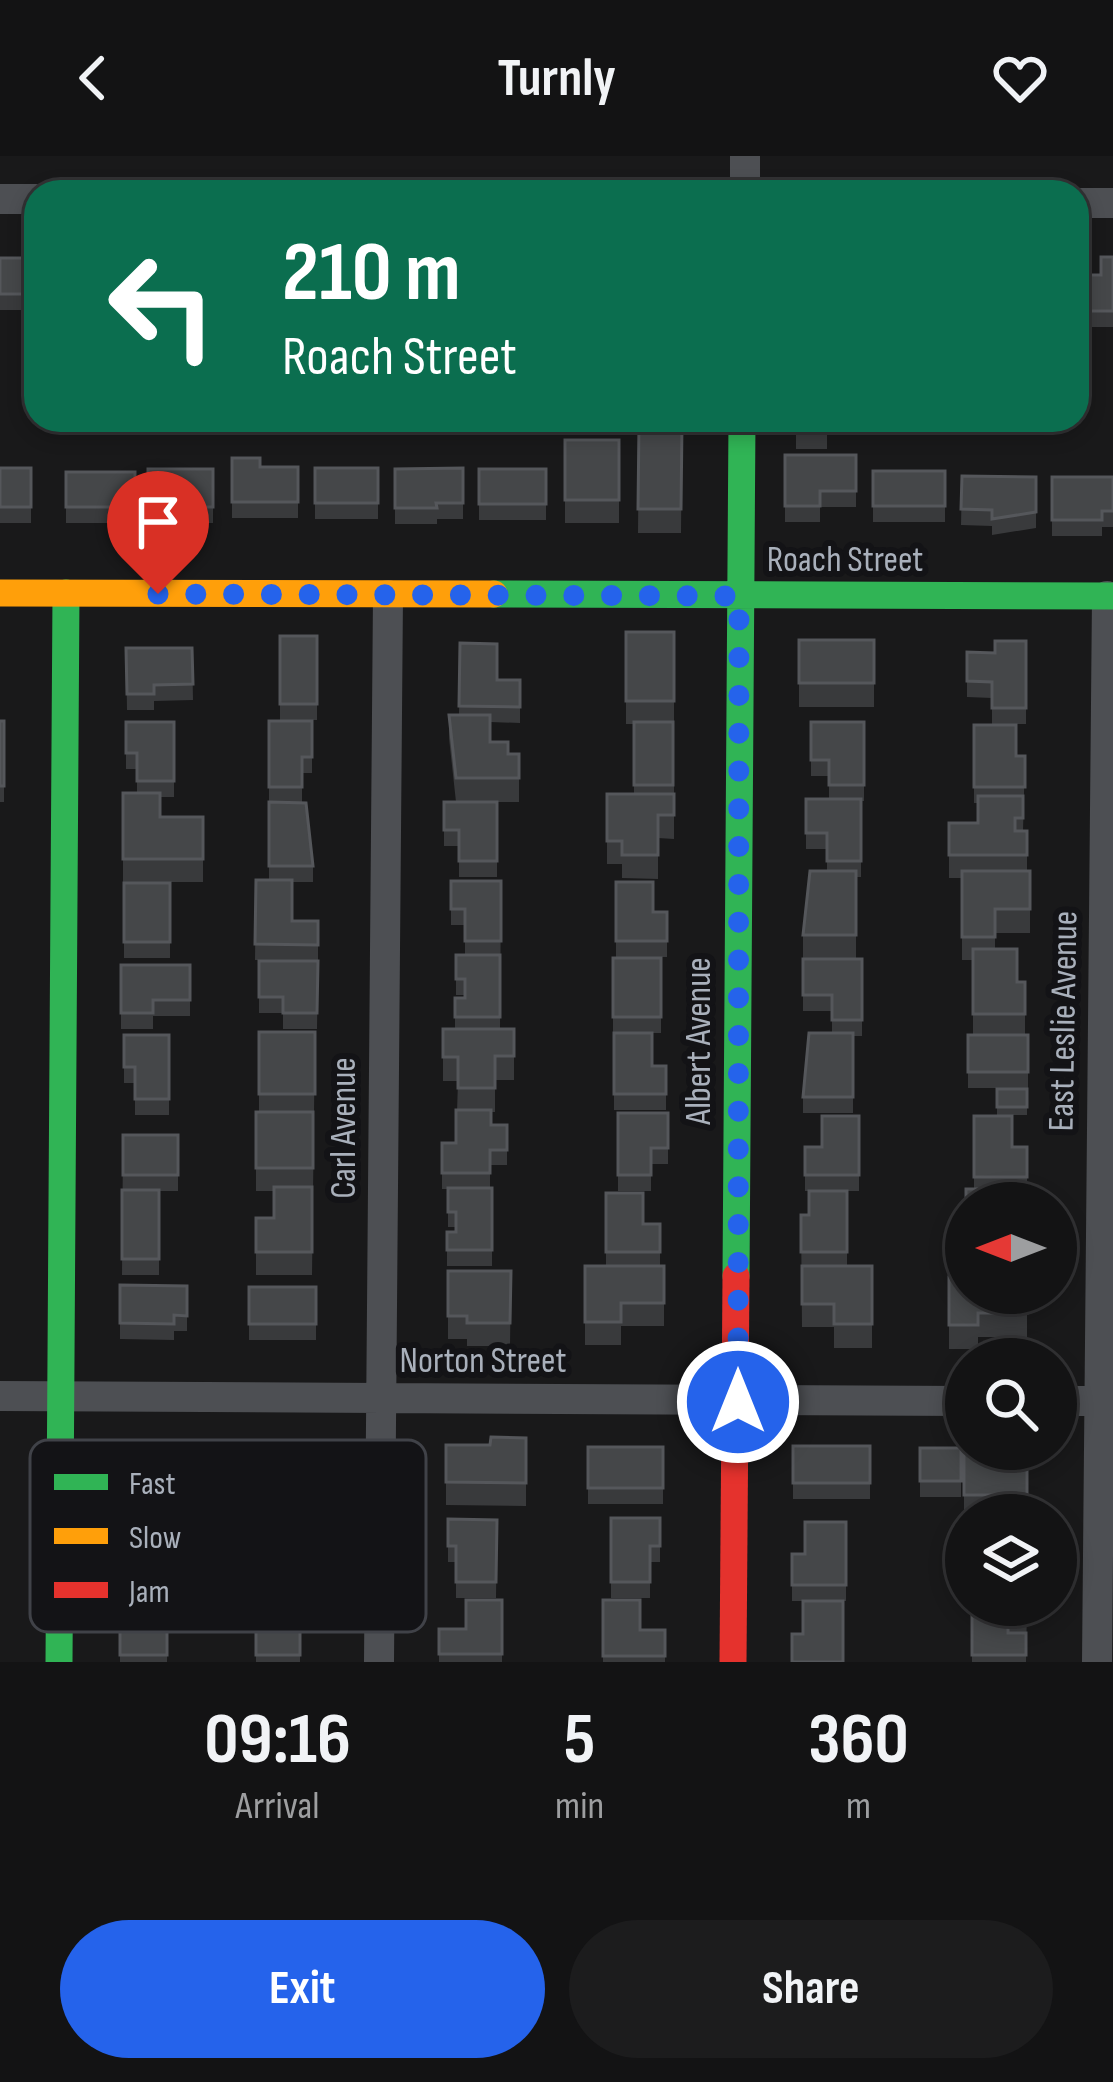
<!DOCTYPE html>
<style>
body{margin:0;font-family:"Sofia Sans Condensed",sans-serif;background:#1c1c1d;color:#f1f3f6;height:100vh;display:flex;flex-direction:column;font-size:45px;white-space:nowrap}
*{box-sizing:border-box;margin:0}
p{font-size:39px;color:#9d9ea0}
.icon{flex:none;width:66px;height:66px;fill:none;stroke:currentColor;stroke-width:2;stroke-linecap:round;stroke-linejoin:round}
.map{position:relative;height:1506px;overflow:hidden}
.side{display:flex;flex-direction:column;background:#131314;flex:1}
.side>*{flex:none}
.banner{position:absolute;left:24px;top:24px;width:1065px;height:252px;border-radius:36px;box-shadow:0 6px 18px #0003,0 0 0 3px #323234;background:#0b6e4f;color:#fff;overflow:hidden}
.needle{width:78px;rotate:270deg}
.tools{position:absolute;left:945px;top:1026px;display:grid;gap:24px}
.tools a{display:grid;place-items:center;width:132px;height:132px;border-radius:50%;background:#131314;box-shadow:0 6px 18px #0003,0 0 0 3px #323234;font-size:60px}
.pin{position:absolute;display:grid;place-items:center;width:102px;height:102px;color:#fff;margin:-123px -51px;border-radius:50% 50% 50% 0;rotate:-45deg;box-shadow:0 0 12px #0007}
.pin .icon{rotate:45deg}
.me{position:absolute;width:132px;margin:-66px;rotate:0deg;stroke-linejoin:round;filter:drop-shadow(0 0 9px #0008)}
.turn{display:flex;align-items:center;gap:42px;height:252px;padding:0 60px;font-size:54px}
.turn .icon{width:156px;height:156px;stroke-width:2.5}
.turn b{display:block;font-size:84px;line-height:102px}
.eta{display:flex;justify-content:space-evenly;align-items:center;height:204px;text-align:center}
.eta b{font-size:72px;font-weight:700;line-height:84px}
.cta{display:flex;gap:24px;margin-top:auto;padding:24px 60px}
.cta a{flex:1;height:138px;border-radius:72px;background:#2563eb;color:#fff;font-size:48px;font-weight:700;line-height:138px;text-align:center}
.cta a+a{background:#1c1c1d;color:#f1f3f6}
header{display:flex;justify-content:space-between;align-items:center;height:156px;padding:0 60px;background:#131314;font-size:54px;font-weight:700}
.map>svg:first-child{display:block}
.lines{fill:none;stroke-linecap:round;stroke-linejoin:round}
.street{stroke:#4d4f53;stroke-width:30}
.fast{stroke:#30b455;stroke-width:27}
.slow{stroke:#ff9f0a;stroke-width:27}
.jam{stroke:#e5322d;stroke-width:27}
.wall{fill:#393a3c}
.building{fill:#454749;stroke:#55575b;stroke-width:3}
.route{stroke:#2563eb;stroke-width:21;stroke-dasharray:0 37.8}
.labels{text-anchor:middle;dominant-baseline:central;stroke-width:12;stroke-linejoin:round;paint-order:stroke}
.street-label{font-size:36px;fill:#a9b0bb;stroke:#131316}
.key{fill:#131316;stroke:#404248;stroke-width:3}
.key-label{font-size:33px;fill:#a9b0bb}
</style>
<header><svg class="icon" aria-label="back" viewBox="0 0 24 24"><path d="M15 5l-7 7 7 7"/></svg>Turnly<svg class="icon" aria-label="heart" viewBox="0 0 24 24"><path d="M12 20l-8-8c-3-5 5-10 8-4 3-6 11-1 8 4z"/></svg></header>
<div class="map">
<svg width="1113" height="1506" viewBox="0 0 1113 1506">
<rect width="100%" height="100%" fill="#19191a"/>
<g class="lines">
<path class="street" d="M 745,36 L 745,0
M 0,43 L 36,43
M 1077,47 L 1113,47
M 0,1240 L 966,1245
M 1056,1245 L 1113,1245
M 379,1506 L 388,439
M 1097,1506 L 1107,440"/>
<path class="fast" d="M 494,438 L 1113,440
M 736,1120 L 742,264
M 59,1506 L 66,437"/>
<path class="slow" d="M 0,437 L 494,438"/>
<path class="jam" d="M 733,1506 L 736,1120"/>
</g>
<path class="wall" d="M 1113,101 L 1113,171 L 1077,171 L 1077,119 L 1101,119 Z
M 0,102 L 36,102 L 36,154 L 0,154 Z
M 796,264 L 827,264 L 827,293 L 796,293 Z
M 639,268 L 682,268 L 681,377 L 638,377 Z
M 565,284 L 619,284 L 619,367 L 565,367 Z
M 785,299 L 856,299 L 856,351 L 820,351 L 820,366 L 785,366 Z
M 232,302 L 260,311 L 298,311 L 298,362 L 232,362 Z
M 0,312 L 31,312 L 31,367 L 0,367 Z
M 315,312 L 378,312 L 378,363 L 315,363 Z
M 463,312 L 463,363 L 437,363 L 437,368 L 395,368 L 395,313 Z
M 148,313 L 213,313 L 213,367 L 148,367 Z
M 479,313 L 546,313 L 546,364 L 479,364 Z
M 873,315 L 945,315 L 945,366 L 873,366 Z
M 66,316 L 135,316 L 135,367 L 66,367 Z
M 962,320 L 1036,321 L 1036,372 L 992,379 L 992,370 L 961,369 Z
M 1052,321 L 1113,321 L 1113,371 L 1102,371 L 1102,380 L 1052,380 Z
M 626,476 L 674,476 L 674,683 L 658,682 L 658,723 L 622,722 L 622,708 L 607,708 L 607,638 L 634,638 L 634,568 L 626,568 Z
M 280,480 L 317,480 L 317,564 L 280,564 Z
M 799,484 L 874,484 L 874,551 L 799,551 Z
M 1026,485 L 1026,568 L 992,568 L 992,542 L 967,541 L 967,496 L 995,497 Z
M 460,487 L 497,524 L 520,524 L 520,567 L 490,566 L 490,586 L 508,598 L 519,598 L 519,646 L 456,646 L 449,582 L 449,559 L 459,559 Z
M 126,492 L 192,492 L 193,544 L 154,545 L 154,554 L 127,554 Z
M 0,565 L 4,565 L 4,646 L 0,646 Z
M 269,565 L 312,565 L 312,617 L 302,617 L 302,647 L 313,710 L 313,726 L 292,726 L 292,765 L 318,765 L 318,805 L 255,804 L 256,724 L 269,724 Z
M 126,566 L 174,566 L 174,641 L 160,641 L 160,661 L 203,661 L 203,726 L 123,726 L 123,637 L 137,637 L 137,613 L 126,613 Z
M 811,566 L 864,566 L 864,645 L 861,645 L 861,721 L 856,721 L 856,802 L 803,802 L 803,779 L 827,715 L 827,693 L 806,693 L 806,643 L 829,643 L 829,620 L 811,620 Z
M 974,569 L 1016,600 L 1025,600 L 1023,675 L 1027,675 L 1027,715 L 1030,715 L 1030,777 L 995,777 L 995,793 L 1017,826 L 1025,826 L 1025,879 L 1028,879 L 1028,932 L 968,932 L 968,879 L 973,879 L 973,804 L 962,804 L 962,722 L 949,722 L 949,667 L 978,667 L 978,647 L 974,647 Z
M 444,646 L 497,646 L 497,721 L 459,721 L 459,690 L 444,690 Z
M 451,725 L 501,725 L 500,873 L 514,873 L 514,924 L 495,924 L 495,956 L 491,956 L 491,969 L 507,969 L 507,1009 L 490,1009 L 490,1032 L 492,1032 L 492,1110 L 447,1110 L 447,1076 L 456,1076 L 456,1071 L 448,1071 L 448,1033 L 442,1033 L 442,987 L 456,987 L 458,925 L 443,925 L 443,873 L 455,873 L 455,842 L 465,842 L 465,839 L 456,839 L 456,799 L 465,799 L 465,769 L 451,769 Z
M 616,726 L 653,756 L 667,756 L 667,801 L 616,801 Z
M 124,727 L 170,727 L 170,802 L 124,802 Z
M 613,802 L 661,802 L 661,877 L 613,877 Z
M 803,803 L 862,803 L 862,880 L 853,880 L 853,957 L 803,957 L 803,941 L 832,877 L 832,855 L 803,855 Z
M 259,805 L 318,805 L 317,873 L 283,873 L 283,857 L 259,857 Z
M 121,809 L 190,809 L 190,860 L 153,860 L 153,873 L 121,873 Z
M 259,876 L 315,876 L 312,1119 L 256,1119 L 256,1062 L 274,1062 L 274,1035 L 256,1035 L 256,956 L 259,956 Z
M 614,877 L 652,910 L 666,910 L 666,954 L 614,954 Z
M 124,879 L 169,879 L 169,959 L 135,959 L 135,927 L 124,927 Z
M 997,933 L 1027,933 L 1027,959 L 997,959 Z
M 618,957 L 668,957 L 668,1008 L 651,1008 L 651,1035 L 618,1035 Z
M 859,960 L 859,1035 L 805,1035 L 805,991 L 822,991 Z
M 974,960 L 1012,991 L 1027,991 L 1027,1037 L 974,1033 Z
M 123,979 L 178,979 L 178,1035 L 159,1035 L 159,1119 L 122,1119 Z
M 847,1035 L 847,1110 L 872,1110 L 872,1192 L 834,1192 L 834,1171 L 802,1171 L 801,1059 L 809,1059 Z
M 606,1037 L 643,1068 L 660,1068 L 660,1110 L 664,1110 L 664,1170 L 621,1170 L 621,1189 L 585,1189 L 585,1110 L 606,1110 Z
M 448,1115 L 511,1115 L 510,1190 L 467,1190 L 467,1183 L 448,1183 Z
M 949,1121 L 1027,1137 L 1027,1181 L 978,1181 L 978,1193 L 949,1193 Z
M 120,1129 L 187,1130 L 187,1175 L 174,1175 L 174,1184 L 120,1183 Z
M 249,1131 L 316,1131 L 316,1184 L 249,1184 Z
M 526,1282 L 526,1350 L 446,1349 L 446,1289 L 490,1289 Z
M 120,1286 L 208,1286 L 208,1345 L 120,1345 Z
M 793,1290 L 870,1290 L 870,1343 L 793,1343 Z
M 588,1291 L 663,1291 L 663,1348 L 588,1348 Z
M 920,1292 L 961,1292 L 961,1341 L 920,1341 Z
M 964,1292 L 984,1300 L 1003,1300 L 1027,1293 L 1027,1354 L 964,1354 Z
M 261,1295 L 313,1295 L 313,1353 L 261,1353 Z
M 169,1357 L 167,1506 L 120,1506 L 120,1470 L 127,1470 L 127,1436 L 119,1436 L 119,1391 L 129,1391 Z
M 255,1358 L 308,1358 L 308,1403 L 290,1403 L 290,1434 L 255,1434 Z
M 611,1362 L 660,1362 L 660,1406 L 650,1406 L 650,1442 L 611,1442 Z
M 448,1363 L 497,1364 L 496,1442 L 456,1442 L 456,1406 L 448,1406 Z
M 846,1366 L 846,1445 L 792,1445 L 792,1398 L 805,1398 Z
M 256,1437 L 300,1437 L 300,1506 L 256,1506 Z
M 502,1444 L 502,1506 L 439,1506 L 439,1473 L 466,1473 Z
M 603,1444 L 640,1474 L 665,1474 L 665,1506 L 603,1506 Z
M 972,1449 L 1027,1449 L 1026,1506 L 972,1506 Z"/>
<path class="building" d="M 1101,101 L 1113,101 L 1113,155 L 1077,155 L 1077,119 L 1101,119 Z
M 0,102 L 36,102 L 36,138 L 0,138 Z
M 796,264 L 827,264 L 827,277 L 796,277 Z
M 639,268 L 682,268 L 681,353 L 638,353 Z
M 565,284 L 619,284 L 619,344 L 565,344 Z
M 785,299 L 856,299 L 856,335 L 820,335 L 820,350 L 785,350 Z
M 232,302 L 260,302 L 260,311 L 298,311 L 298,346 L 232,346 Z
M 0,312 L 31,312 L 31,351 L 0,351 Z
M 315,312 L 378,312 L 378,347 L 315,347 Z
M 463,312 L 463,347 L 436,347 L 437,352 L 395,352 L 395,313 Z
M 148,313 L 213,313 L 213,351 L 148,351 Z
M 479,313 L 546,313 L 546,348 L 479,348 Z
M 873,315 L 945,315 L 945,350 L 873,350 Z
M 66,316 L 135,316 L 135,351 L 66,351 Z
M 962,320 L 1036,321 L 1036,356 L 992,363 L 992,354 L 961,353 Z
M 1052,321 L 1113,321 L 1113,355 L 1102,355 L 1102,364 L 1052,364 Z
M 626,476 L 674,476 L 674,545 L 626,545 Z
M 280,480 L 317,480 L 317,548 L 280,548 Z
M 799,484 L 874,484 L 874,527 L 799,527 Z
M 995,485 L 1026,485 L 1026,552 L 992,552 L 992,526 L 967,525 L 967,496 L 995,497 Z
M 460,487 L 497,488 L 497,524 L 520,524 L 520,551 L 459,550 Z
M 126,492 L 192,492 L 193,528 L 154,529 L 154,538 L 127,538 Z
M 449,559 L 490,559 L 490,586 L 508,586 L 508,598 L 519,598 L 519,622 L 456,622 Z
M 0,565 L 4,565 L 4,630 L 0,630 Z
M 269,565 L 312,565 L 312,601 L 302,601 L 302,631 L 269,631 Z
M 126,566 L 174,566 L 174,625 L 137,625 L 137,597 L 126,597 Z
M 634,566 L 673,566 L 673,629 L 634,629 Z
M 811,566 L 864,566 L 864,629 L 829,629 L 829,604 L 811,604 Z
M 974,569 L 1016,569 L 1016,600 L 1025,600 L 1025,631 L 974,631 Z
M 123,637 L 160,637 L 160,661 L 203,661 L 203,703 L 123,703 Z
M 607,638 L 674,638 L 674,659 L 658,659 L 658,699 L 622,699 L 622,685 L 607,685 Z
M 978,640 L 1023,640 L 1023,662 L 1015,662 L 1015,675 L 1027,675 L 1027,699 L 949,699 L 949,667 L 978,667 Z
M 806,643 L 861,643 L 861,705 L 827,705 L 827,677 L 806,677 Z
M 269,646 L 306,647 L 313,710 L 269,710 Z
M 444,646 L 497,646 L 497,705 L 459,705 L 459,674 L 444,674 Z
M 810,715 L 856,715 L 856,779 L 803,779 Z
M 962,715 L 1030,715 L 1030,753 L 995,753 L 995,781 L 962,781 Z
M 256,724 L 292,724 L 292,765 L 318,765 L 318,789 L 255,788 Z
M 451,725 L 501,725 L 501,785 L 465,785 L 465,753 L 451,753 Z
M 616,726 L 653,726 L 653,756 L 667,756 L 667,785 L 616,785 Z
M 124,727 L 170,727 L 170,786 L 124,786 Z
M 973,793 L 1017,793 L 1017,826 L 1025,826 L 1025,858 L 973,858 Z
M 456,799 L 500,799 L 500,861 L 455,861 L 455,842 L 465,842 L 465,823 L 456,823 Z
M 613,802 L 661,802 L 661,861 L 613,861 Z
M 803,803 L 862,803 L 862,864 L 832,864 L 832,839 L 803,839 Z
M 259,805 L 318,805 L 317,857 L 283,857 L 283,841 L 259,841 Z
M 121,809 L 190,809 L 190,844 L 153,844 L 153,857 L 121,857 Z
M 443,873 L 514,873 L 514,900 L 495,900 L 495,932 L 458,932 L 458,901 L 443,901 Z
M 259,876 L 315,876 L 315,938 L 259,938 Z
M 614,877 L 652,877 L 652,910 L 666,910 L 666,938 L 614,938 Z
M 809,877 L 853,877 L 853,941 L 803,941 Z
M 124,879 L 169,879 L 169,943 L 135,943 L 135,911 L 124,911 Z
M 968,879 L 1028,879 L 1028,916 L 968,916 Z
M 997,933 L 1027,933 L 1027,951 L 997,951 Z
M 456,954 L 491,954 L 491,969 L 507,969 L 507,994 L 490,994 L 490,1017 L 442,1017 L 442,987 L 456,987 Z
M 256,956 L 313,956 L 313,1012 L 256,1012 Z
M 618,957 L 668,957 L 668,992 L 651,992 L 651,1019 L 618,1019 Z
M 822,960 L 859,960 L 859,1019 L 805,1019 L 805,991 L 822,991 Z
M 974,960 L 1012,960 L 1012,991 L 1027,991 L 1027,1021 L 974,1021 Z
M 123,979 L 178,979 L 178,1019 L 123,1019 Z
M 274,1031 L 312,1031 L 312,1096 L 256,1096 L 256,1062 L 274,1062 Z
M 448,1032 L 492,1032 L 492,1094 L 447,1094 L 447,1076 L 456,1076 L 456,1056 L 448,1056 Z
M 966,1033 L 1021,1033 L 1021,1047 L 966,1047 Z
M 122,1034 L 159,1034 L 159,1103 L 122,1103 Z
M 809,1035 L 847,1035 L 847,1096 L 801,1096 L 801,1059 L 809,1059 Z
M 606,1037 L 643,1037 L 643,1068 L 660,1068 L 660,1096 L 606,1096 Z
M 585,1110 L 664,1110 L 664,1147 L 621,1147 L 621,1166 L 585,1166 Z
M 802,1110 L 872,1110 L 872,1168 L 834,1168 L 834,1148 L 802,1148 Z
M 448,1115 L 511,1115 L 510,1167 L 467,1167 L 467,1160 L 448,1160 Z
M 949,1121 L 966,1121 L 966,1137 L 1027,1137 L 1027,1157 L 978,1157 L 978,1169 L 949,1169 Z
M 120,1129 L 187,1130 L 187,1160 L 174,1159 L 174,1168 L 120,1167 Z
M 249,1131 L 316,1131 L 316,1168 L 249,1168 Z
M 491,1281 L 526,1282 L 526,1327 L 446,1326 L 446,1289 L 490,1289 Z
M 793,1290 L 870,1290 L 870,1327 L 793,1327 Z
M 588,1291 L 663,1291 L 663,1332 L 588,1332 Z
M 920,1292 L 961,1292 L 961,1325 L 920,1325 Z
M 964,1292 L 984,1293 L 984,1300 L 1003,1300 L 1003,1293 L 1027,1293 L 1027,1339 L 964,1339 Z
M 611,1362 L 660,1362 L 660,1390 L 650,1390 L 650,1426 L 611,1426 Z
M 448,1363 L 497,1364 L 496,1426 L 456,1426 L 456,1390 L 448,1390 Z
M 805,1366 L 846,1366 L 846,1429 L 792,1429 L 792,1398 L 805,1398 Z
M 127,1436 L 167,1436 L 167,1499 L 120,1499 L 120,1470 L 127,1470 Z
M 256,1437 L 300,1437 L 300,1499 L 256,1499 Z
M 466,1444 L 502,1444 L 502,1498 L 439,1498 L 439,1473 L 466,1473 Z
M 603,1444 L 640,1444 L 640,1474 L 665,1474 L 665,1500 L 603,1500 Z
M 803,1445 L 843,1445 L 843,1506 L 792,1506 L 792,1478 L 803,1478 Z
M 972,1449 L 1027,1449 L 1027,1468 L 1008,1468 L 1008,1477 L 1026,1477 L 1026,1499 L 972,1499 Z"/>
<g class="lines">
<path class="route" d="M 158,438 L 739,440 L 738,1246"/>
</g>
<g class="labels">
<g class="street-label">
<text x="845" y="404">Roach Street</text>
<text transform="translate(1064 865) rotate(-89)">East Leslie Avenue</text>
<text transform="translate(699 885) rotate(-90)">Albert Avenue</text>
<text transform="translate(344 972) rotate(-90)">Carl Avenue</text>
<text x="483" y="1205">Norton Street</text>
</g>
</g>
<rect x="30" y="1284" width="396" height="192" rx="18" class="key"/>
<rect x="54" y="1318" width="54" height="16" fill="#30b455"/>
<rect x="54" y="1372" width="54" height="16" fill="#ff9f0a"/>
<rect x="54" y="1426" width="54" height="16" fill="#e5322d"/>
<g class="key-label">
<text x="129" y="1338">Fast</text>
<text x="129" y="1392">Slow</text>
<text x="129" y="1446">Jam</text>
</g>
</svg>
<div class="tools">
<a><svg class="needle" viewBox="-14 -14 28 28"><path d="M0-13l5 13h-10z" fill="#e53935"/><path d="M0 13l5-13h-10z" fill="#9d9ea0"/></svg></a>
<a><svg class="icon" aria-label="search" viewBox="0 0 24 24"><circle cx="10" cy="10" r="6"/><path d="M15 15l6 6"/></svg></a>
<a><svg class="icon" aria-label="layers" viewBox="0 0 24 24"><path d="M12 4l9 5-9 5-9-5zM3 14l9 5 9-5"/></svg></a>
</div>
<div class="pin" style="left:158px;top:438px;background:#d93025"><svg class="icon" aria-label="arrive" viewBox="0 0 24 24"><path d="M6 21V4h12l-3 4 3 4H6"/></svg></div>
<svg class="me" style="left:738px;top:1246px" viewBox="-20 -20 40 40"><circle r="17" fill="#2563eb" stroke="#fff" stroke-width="3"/><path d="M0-11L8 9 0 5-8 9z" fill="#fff"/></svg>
<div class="banner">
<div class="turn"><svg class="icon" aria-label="left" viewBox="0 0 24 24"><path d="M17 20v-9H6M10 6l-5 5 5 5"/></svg><div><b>210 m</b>Roach Street</div></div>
</div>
</div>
<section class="side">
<div class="eta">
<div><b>09:16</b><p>Arrival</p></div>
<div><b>5</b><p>min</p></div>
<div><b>360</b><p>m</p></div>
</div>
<div class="cta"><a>Exit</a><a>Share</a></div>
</section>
